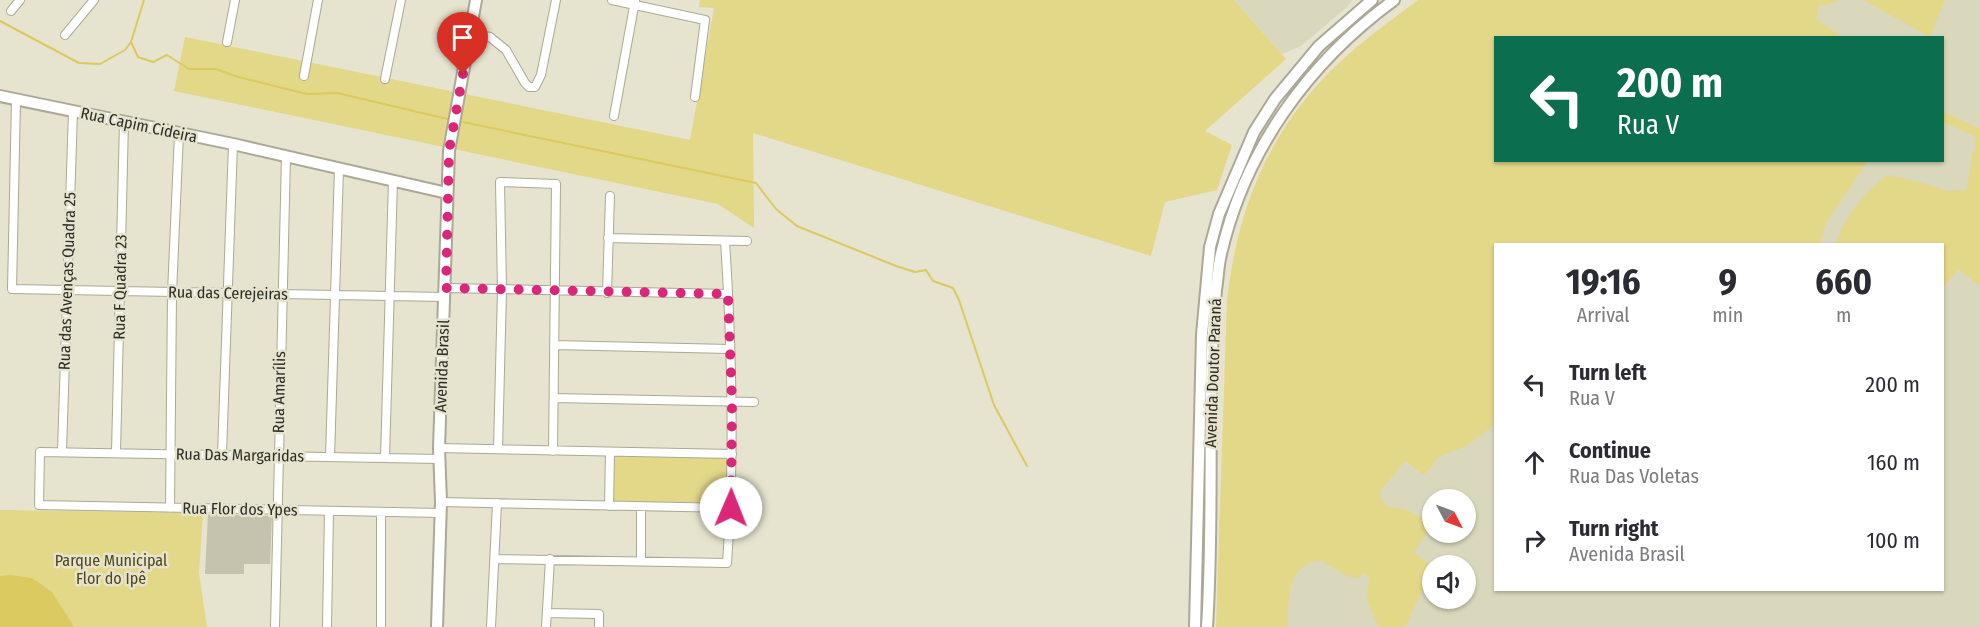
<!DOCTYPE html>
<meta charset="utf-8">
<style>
body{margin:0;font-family:"Fira Sans Condensed",sans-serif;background:#f7f7f7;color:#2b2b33;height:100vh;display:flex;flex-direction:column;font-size:22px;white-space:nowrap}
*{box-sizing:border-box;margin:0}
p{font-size:20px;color:#7c7c81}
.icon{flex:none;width:33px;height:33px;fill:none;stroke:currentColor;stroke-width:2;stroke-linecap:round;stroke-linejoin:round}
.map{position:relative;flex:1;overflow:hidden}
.details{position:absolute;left:1494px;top:243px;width:450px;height:348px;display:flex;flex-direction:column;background:#fff;border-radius:0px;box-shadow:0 2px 4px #0004}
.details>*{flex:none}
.guide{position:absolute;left:1494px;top:36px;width:450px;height:126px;border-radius:0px;box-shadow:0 2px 4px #0004;background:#0b6e4f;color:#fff;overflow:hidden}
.needle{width:39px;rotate:131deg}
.controls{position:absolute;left:1422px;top:489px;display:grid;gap:12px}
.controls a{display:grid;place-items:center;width:54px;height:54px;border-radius:50%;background:#fff;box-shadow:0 2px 4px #0004;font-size:30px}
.pin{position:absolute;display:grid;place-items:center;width:51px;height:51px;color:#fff;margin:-62px -26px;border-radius:50% 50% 50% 0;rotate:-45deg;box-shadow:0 0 6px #0007}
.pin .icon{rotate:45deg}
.me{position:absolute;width:66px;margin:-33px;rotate:1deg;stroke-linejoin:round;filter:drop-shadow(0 0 4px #0008)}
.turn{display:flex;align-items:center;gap:21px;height:126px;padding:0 24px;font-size:27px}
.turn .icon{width:78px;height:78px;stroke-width:2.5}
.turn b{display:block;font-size:42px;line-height:51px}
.eta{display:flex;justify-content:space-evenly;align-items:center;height:102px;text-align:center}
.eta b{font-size:36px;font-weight:700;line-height:42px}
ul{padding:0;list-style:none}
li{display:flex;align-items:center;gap:18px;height:78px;padding:0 24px}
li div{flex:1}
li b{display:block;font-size:22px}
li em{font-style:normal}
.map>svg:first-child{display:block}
.built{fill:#dad8bc;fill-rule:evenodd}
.green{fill:#e3d788}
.water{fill:#daca5f}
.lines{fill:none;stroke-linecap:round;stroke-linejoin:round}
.stream{stroke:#daca5f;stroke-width:2}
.building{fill:#c5c2ae}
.street-casing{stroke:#aba996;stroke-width:10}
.secondary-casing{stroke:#aba996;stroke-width:14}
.street{stroke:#fff;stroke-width:8}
.secondary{stroke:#fff;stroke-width:10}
.route{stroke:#db2777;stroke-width:10;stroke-dasharray:0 18}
.labels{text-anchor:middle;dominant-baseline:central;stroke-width:5;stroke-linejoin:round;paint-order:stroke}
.street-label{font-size:16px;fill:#2e2d25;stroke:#e6e3ce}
.park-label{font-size:16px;fill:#4e481b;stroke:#e6e3ce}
</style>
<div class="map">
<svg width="1980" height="627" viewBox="0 0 1980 627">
<rect width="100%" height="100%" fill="#e6e3ce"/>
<path class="built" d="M 1234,0 L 1352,0 L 1347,7 L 1301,46 L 1282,54 Z
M 1815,0 L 1980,0 L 1980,627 L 1216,627 L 1495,360 L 1496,590 L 1942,590 L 1942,244 L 1653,244 L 1767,161 L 1942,160 L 1942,38 L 1797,37 ZM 1432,500 L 1466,500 L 1466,532 L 1432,532 ZM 1432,566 L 1466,566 L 1466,598 L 1432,598 Z"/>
<path class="green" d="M 700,0 L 1234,0 L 1286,59 L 1205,131 L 1232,145 L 1217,190 L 1165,202 L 1151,256 L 753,133 L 754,228 L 718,204 L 174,91 L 185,37 L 690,140 L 714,8 L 699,7 Z
M 1418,0 L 1839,0 L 1828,5 L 1819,5 L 1816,19 L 1842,37 L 1496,38 L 1496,160 L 1868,161 L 1826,222 L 1820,244 L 1496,244 L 1495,424 L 1468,445 L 1439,457 L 1424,475 L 1405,461 L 1380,491 C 1384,514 1393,504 1407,510 C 1416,514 1424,520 1432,525 L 1414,552 L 1431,566 C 1426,588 1414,606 1405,627 L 1379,627 L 1367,601 L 1369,578 L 1365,573 L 1359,578 L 1349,577 L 1319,560 C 1284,567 1289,601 1288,627 L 1216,627 L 1227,300 C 1237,216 1262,146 1320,82 C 1348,51 1385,25 1418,0 Z
M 1863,0 L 1945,0 L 1930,37 Z
M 1943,111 L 1980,129 L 1980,286 L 1959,269 L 1943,287 L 1942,244 L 1836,244 C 1841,222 1868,187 1888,175 L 1927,184 L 1946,191 L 1966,190 L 1976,137 L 1943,122 Z
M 612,454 L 731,456 L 729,504 L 611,502 Z
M 0,510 L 203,513 L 199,573 L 207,627 L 0,627 Z"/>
<path class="water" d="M 11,575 L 32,578 L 52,592 L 74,627 L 0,627 L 0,576 Z"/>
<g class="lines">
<path class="stream" d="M 0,21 L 79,63 L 100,64 L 125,50 L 131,42 L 144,0
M 131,42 L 138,57 L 153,62 L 167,55 L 189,69 L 216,69 L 235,76 L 307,94 L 337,93 L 452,120
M 458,121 L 756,183 L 776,209 L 797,226 L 896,266 L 915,272 L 926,270 L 933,281 L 953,288 L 959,300 L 994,405 L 1027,466"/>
</g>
<path class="building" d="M 208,514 L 272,516 L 270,564 L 244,564 L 244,574 L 205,574 Z"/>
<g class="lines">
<g class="street-casing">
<path id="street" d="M 612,0 L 705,20 L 695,97
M 11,11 L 20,0
M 470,33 L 490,37 L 506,50 L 525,83 L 529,87 L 535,87 L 541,75 L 556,0
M 65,35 L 94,0
M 227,42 L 235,0
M 304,76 L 318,0
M 385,79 L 401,0
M 16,100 L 12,289 L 445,297
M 614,116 L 635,1
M 608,238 L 747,241
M 446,288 L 728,294
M 607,293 L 610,196
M 554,345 L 729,349
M 554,398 L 754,402
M 439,448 L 732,454
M 498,449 L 502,290 L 500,182 L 556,184 L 553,451
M 62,451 L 73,111
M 116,452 L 124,122
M 222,454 L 233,144
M 330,457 L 339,168
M 385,458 L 393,180
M 440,459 L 40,452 L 39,505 L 441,513
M 441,502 L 731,508
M 609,506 L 610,452
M 170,508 L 172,293 L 179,133
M 381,512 L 381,627
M 495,559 L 727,563 C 735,456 732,348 725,241
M 641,561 L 641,507
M 547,613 L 599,614 L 599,627
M 275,627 L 286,156
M 327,627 L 329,511
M 491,627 L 497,503
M 546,627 L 550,559"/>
</g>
<g class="secondary-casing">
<path id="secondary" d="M 0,96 L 233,144 L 447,193
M 437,627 L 441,502 L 439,448 L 449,151 L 476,0
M 1195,627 L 1202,335 L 1210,247 L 1219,214 L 1254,132 L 1275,99 L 1319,46 L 1372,0
M 1207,627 C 1212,550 1210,472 1211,395 C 1211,359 1213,325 1216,290 C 1218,278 1218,266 1221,254 C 1245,150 1308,63 1394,0"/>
</g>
<use href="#street" class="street"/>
<use href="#secondary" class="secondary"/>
</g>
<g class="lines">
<path class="route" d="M 463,74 L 449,151 L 446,288 L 728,294 L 732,402 L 731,508"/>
</g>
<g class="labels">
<g class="street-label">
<text transform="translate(139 125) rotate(12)">Rua Capim Cideira</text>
<text transform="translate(67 281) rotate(-88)">Rua das Avenças Quadra 25</text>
<text transform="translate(120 287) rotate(-89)">Rua F Quadra 23</text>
<text transform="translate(228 293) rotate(1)">Rua das Cerejeiras</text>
<text transform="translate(442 366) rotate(-88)">Avenida Brasil</text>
<text transform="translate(1213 373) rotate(-88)">Avenida Doutor Paraná</text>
<text transform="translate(279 392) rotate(-89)">Rua Amarílis</text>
<text transform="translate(240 455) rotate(1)">Rua Das Margaridas</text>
<text transform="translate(240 509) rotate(1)">Rua Flor dos Ypes</text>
</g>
<g class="park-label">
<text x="111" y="560">Parque Municipal<tspan x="111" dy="18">Flor do Ipê</tspan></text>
</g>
</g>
</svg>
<div class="controls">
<a><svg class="needle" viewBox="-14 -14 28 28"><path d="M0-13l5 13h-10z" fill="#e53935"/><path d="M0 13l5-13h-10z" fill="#7c7c81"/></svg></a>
<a><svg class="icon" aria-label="sound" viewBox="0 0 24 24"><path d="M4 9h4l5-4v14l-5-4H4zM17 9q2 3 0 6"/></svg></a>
</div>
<div class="pin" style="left:463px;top:74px;background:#d93025"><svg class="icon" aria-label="arrive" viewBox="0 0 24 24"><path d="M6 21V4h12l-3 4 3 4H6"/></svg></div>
<svg class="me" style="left:731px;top:508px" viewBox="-20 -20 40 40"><circle r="19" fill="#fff"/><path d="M0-13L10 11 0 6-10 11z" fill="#db2777"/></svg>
<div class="guide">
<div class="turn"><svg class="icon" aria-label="left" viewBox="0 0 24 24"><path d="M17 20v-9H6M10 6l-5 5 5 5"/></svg><div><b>200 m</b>Rua V</div></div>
</div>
<section class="details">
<div class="eta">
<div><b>19:16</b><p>Arrival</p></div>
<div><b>9</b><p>min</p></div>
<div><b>660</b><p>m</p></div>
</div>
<ul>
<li><svg class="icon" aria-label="left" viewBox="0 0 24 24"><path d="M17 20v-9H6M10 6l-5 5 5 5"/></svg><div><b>Turn left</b><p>Rua V</p></div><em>200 m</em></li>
<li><svg class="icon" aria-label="ahead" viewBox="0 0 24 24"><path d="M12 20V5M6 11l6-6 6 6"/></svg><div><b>Continue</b><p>Rua Das Voletas</p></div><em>160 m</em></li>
<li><svg class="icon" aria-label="right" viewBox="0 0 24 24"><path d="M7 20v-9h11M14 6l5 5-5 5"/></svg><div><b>Turn right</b><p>Avenida Brasil</p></div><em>100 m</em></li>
</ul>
</section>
</div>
